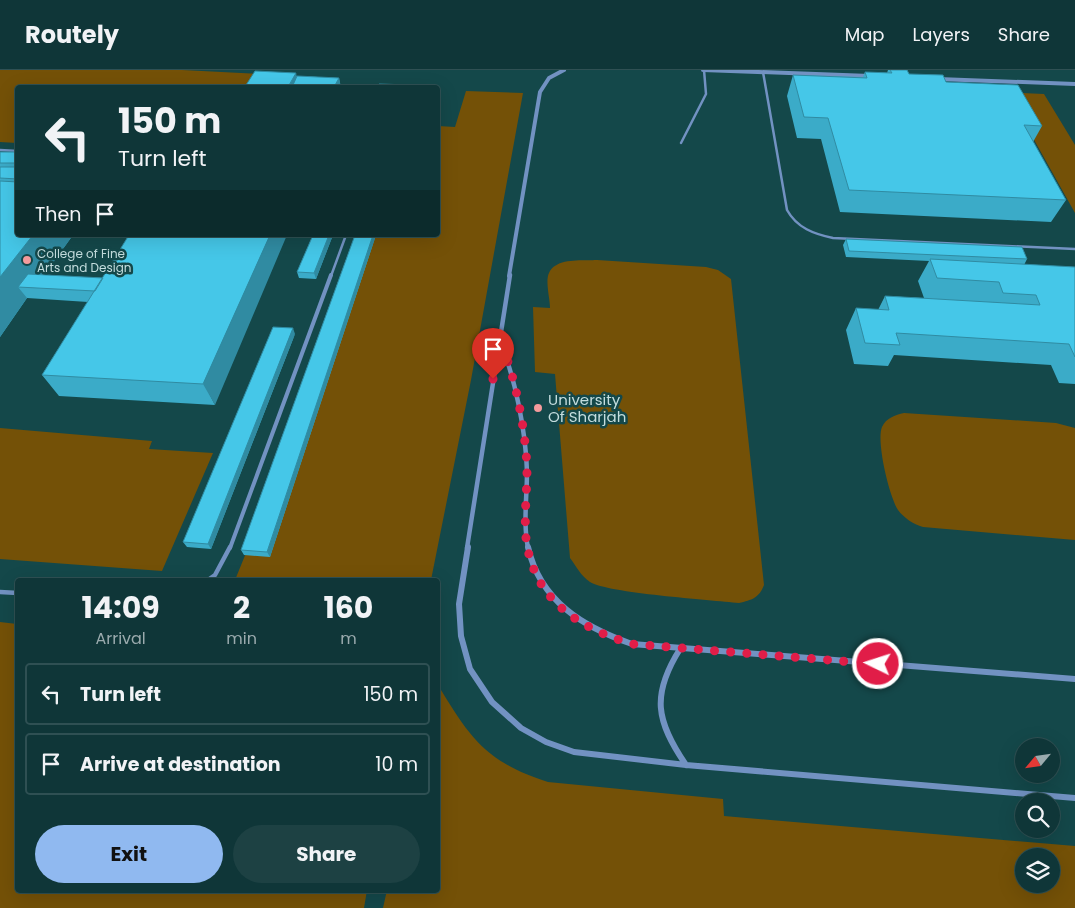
<!DOCTYPE html>
<style>
body{margin:0;font-family:Poppins,sans-serif;background:#1d4143;color:#f1f3f6;height:100vh;display:flex;flex-direction:column;font-size:19px;white-space:nowrap}
*{box-sizing:border-box;margin:0}
p{font-size:16px;color:#9babae}
.icon{flex:none;width:28px;height:28px;fill:none;stroke:currentColor;stroke-width:2;stroke-linecap:round;stroke-linejoin:round}
.map{position:relative;flex:1;overflow:hidden}
.sheet{position:absolute;left:15px;top:508px;width:425px;height:315px;display:flex;flex-direction:column;background:#0f3638;border-radius:5px;box-shadow:0 5px 20px #0002,0 0 0 1px #2f5053}
.sheet>*{flex:none}
.top-card{position:absolute;left:15px;top:15px;width:425px;height:152px;border-radius:5px;box-shadow:0 5px 20px #0002,0 0 0 1px #2f5053;background:#0f3638;color:#f1f3f6;overflow:hidden}
.needle{width:32px;rotate:241deg}
.controls{position:absolute;left:1015px;top:668px;display:grid;gap:10px}
.controls a{display:grid;place-items:center;width:45px;height:45px;border-radius:50%;background:#0f3638;box-shadow:0 5px 20px #0002,0 0 0 1px #2f5053;font-size:25px}
.pin{position:absolute;display:grid;place-items:center;width:42px;height:42px;color:#fff;margin:-51px -21px;border-radius:50% 50% 50% 0;rotate:-45deg;box-shadow:0 0 5px #0007}
.pin .icon{rotate:45deg}
.me{position:absolute;width:55px;margin:-28px;rotate:274deg;stroke-linejoin:round;filter:drop-shadow(0 0 4px #0008)}
.turn{display:flex;align-items:center;gap:18px;height:105px;padding:0 20px;font-size:22px}
.turn .icon{width:65px;height:65px;stroke-width:2.5}
.turn b{display:block;font-size:35px;line-height:42px}
.then{display:flex;align-items:center;height:48px;padding:0 20px;background:#0003;gap:10px;font-size:19px}
.eta{display:flex;justify-content:space-evenly;align-items:center;height:85px;text-align:center}
.eta b{font-size:30px;font-weight:700;line-height:35px}
.cta{display:flex;gap:10px;margin-top:auto;padding:10px 20px}
.cta a{flex:1;height:58px;border-radius:30px;background:#90b9f0;color:#111;font-size:20px;font-weight:700;line-height:58px;text-align:center}
.cta a+a{background:#1d4143;color:#f1f3f6}
ul{padding:0;list-style:none}
li{display:flex;align-items:center;gap:15px;height:62px;margin:0 10px 8px;padding:0 10px;border:2px solid #2f5053;border-radius:5px}
li div{flex:1}
li b{display:block;font-size:19px}
li em{font-style:normal}
header{display:flex;align-items:center;gap:30px;box-sizing:border-box;height:70px;padding:0 25px;background:#0f3638;border-bottom:1px solid #2f5053}
header strong{font-size:24px}
nav{display:flex;gap:28px;margin-inline-start:auto;font-size:18px}
.map>svg:first-child{display:block}
.green{fill:#745107;fill-rule:evenodd}
.lines{fill:none;stroke-linecap:round;stroke-linejoin:round}
.lane-far2{stroke:#7292c2;stroke-width:2.5}
.lane-far1{stroke:#7292c2;stroke-width:4}
.lane{stroke:#7292c2;stroke-width:4.5}
.street-far2{stroke:#7292c2;stroke-width:4}
.street-far1{stroke:#7292c2;stroke-width:4.5}
.street{stroke:#7292c2;stroke-width:6}
.wall{fill:#3babc8}
.shaded-wall{fill:#308ba2}
.building{fill:#45c7e8;stroke:#308ba2}
.route{stroke:#e11d48;stroke-width:9;stroke-dasharray:0 16.2}
.poi-dot{fill:#f59b9d;stroke:#14484a;stroke-width:2}
.labels{text-anchor:middle;dominant-baseline:central;stroke-width:5;stroke-linejoin:round;paint-order:stroke}
.far-poi-label{font-size:12px;fill:#c4ddde;stroke:#14484a;text-anchor:start}
.poi-label{font-size:15px;fill:#c4ddde;stroke:#14484a;text-anchor:start}
</style>
<header>
<strong>Routely</strong>
<nav><a>Map</a><a>Layers</a><a>Share</a></nav>
</header>
<div class="map">
<svg width="1075" height="838" viewBox="0 0 1075 838">
<rect width="100%" height="100%" fill="#14484a"/>
<path class="green" d="M 0,0 L 182,0 L 260,4 L 252,17 L 18,18 L 17,73 L 0,72 Z
M 940,19 L 1044,24 L 1075,75 L 1075,143 L 1014,34 Z
M 466,21 L 523,23 L 471,310 L 431,510 L 235,510 L 376,165 L 438,165 L 438,56 L 455,57 Z
M 597,190 L 706,197 L 718,200 L 731,209 L 764,515 C 759,528 752,530 739,533 C 711,530 607,523 590,512 C 581,506 576,496 570,488 L 555,304 L 535,302 L 533,237 L 550,238 C 550,229 545,211 549,203 C 556,187 583,191 597,190 Z
M 904,343 L 1056,353 L 1075,358 L 1075,470 L 923,457 C 913,454 904,448 898,440 C 889,426 876,371 882,357 C 886,348 895,345 904,343 Z
M 0,358 L 152,371 L 149,379 L 213,383 L 162,501 L 0,489 Z
M 0,552 L 17,554 L 18,820 L 367,820 L 364,838 L 0,838 Z
M 438,615 C 470,668 486,692 548,712 L 723,729 L 724,746 L 1075,776 L 1075,838 L 383,838 L 387,820 L 438,820 ZM 1024,786 L 1051,786 L 1051,814 L 1024,814 Z"/>
<g class="lines">
<path class="lane-far2" d="M 763,2 L 787,140 C 797,158 814,164 833,168 L 1075,179
M 681,73 L 706,24 L 704,0
M 0,80 L 18,81
M 331,206 L 346,165"/>
<path class="lane-far1" d="M 230,478 L 331,205"/>
<path class="lane" d="M 208,510 L 215,505 L 230,477
M 0,522 L 18,523"/>
<path class="street-far2" d="M 703,0 L 870,6
M 938,9 L 1075,14
M 509,206 L 540,22 L 549,8 L 564,0"/>
<path class="street-far1" d="M 499,270 C 515,305 526,363 527,402 C 527,427 523,453 528,478
M 467,478 L 510,205"/>
<path class="street" d="M 468,477 L 459,534 L 461,566 L 470,599 L 492,632 L 521,658 L 546,672 L 574,682 L 686,695 L 1075,728
M 528,477 C 540,531 583,557 632,574 L 1075,609
M 680,579 C 651,625 656,651 686,695"/>
</g>
<path class="wall" d="M 888,0 L 907,0 L 909,4 L 946,12 L 1042,56 L 1033,72 L 1066,130 L 1051,152 L 840,142 L 821,69 L 797,68 L 787,26 L 793,5 L 863,7 L 865,2 L 887,3 Z
M 297,6 L 339,8 L 341,18 L 247,18 L 246,15 Z
M 0,82 L 18,82 L 18,165 L 73,165 L 44,205 L 103,208 L 129,165 L 215,335 L 59,326 L 42,305 L 88,232 L 27,228 L 0,267 Z
M 313,165 L 333,165 L 316,209 L 299,208 L 297,202 Z
M 355,165 L 376,165 L 270,487 L 244,485 L 241,480 Z
M 846,169 L 1027,189 L 1024,195 L 1075,197 L 1075,314 L 1059,313 L 1051,295 L 894,285 L 888,296 L 854,294 L 846,260 L 856,238 L 878,240 L 885,226 L 924,228 L 918,211 L 929,191 L 846,187 L 843,175 Z
M 295,264 L 211,479 L 187,477 L 183,472 Z"/>
<path class="shaded-wall" d="M 296,3 L 299,15 L 293,15 L 293,18 L 288,18 Z
M 339,8 L 341,18 L 335,18 L 334,17 Z
M 33,165 L 73,165 L 35,218 L 18,217 L 27,228 L 0,267 L 0,207 Z
M 270,165 L 287,165 L 215,335 L 203,314 Z
M 329,165 L 333,165 L 316,209 L 314,203 Z
M 373,165 L 376,165 L 270,487 L 267,482 Z
M 293,258 L 295,264 L 211,479 L 208,474 Z"/>
<path class="building" d="M 890,0 L 907,0 L 909,4 L 943,5 L 946,12 L 1018,15 L 1042,56 L 1024,55 L 1066,130 L 849,120 L 828,48 L 804,47 L 793,5 L 867,8 L 865,2 L 892,3 Z
M 255,1 L 296,3 L 288,17 L 246,15 Z
M 297,6 L 339,8 L 334,17 L 293,15 Z
M 379,14 L 410,15 L 409,18 L 377,18 Z
M 0,82 L 18,82 L 18,93 L 0,93 Z
M 0,97 L 18,97 L 18,109 L 0,108 Z
M 0,111 L 18,112 L 18,165 L 33,165 L 0,207 Z
M 129,165 L 270,165 L 203,314 L 42,305 Z
M 313,165 L 329,165 L 314,203 L 297,202 Z
M 355,165 L 373,165 L 267,482 L 241,480 Z
M 846,169 L 1022,177 L 1027,189 L 849,181 Z
M 930,189 L 1075,197 L 1075,287 L 1069,274 L 896,263 L 900,275 L 865,273 L 856,238 L 889,240 L 885,226 L 1040,235 L 1036,225 L 1003,223 L 999,212 L 937,208 Z
M 28,204 L 103,208 L 95,221 L 18,217 Z
M 273,257 L 293,258 L 208,474 L 183,472 Z"/>
<g class="lines">
<path class="route" d="M 493,309 L 499,269 C 515,302 526,363 527,399 C 527,422 524,446 526,468 C 533,529 578,558 632,574 L 878,594"/>
</g>
<g class="poi-dot">
<circle cx="27" cy="190" r="5"/>
<circle cx="538" cy="338" r="5"/>
</g>
<g class="labels">
<g class="far-poi-label">
<text x="37" y="183">College of Fine<tspan x="37" dy="14">Arts and Design</tspan></text>
</g>
<g class="poi-label">
<text x="548" y="329">University<tspan x="548" dy="17">Of Sharjah</tspan></text>
</g>
</g>
</svg>
<div class="controls">
<a><svg class="needle" viewBox="-14 -14 28 28"><path d="M0-13l5 13h-10z" fill="#e53935"/><path d="M0 13l5-13h-10z" fill="#9babae"/></svg></a>
<a><svg class="icon" aria-label="search" viewBox="0 0 24 24"><circle cx="10" cy="10" r="6"/><path d="M15 15l6 6"/></svg></a>
<a><svg class="icon" aria-label="layers" viewBox="0 0 24 24"><path d="M12 4l9 5-9 5-9-5zM3 14l9 5 9-5"/></svg></a>
</div>
<div class="pin" style="left:493px;top:309px;background:#d93025"><svg class="icon" aria-label="arrive" viewBox="0 0 24 24"><path d="M6 21V4h12l-3 4 3 4H6"/></svg></div>
<svg class="me" style="left:878px;top:594px" viewBox="-20 -20 40 40"><circle r="17" fill="#e11d48" stroke="#fff" stroke-width="3"/><path d="M0-11L8 9 0 5-8 9z" fill="#fff"/></svg>
<div class="top-card">
<div class="turn"><svg class="icon" aria-label="left" viewBox="0 0 24 24"><path d="M17 20v-9H6M10 6l-5 5 5 5"/></svg><div><b>150 m</b>Turn left</div></div>
<div class="then">Then<svg class="icon" aria-label="arrive" viewBox="0 0 24 24"><path d="M6 21V4h12l-3 4 3 4H6"/></svg></div>
</div>
<section class="sheet">
<div class="eta">
<div><b>14:09</b><p>Arrival</p></div>
<div><b>2</b><p>min</p></div>
<div><b>160</b><p>m</p></div>
</div>
<ul>
<li><svg class="icon" aria-label="left" viewBox="0 0 24 24"><path d="M17 20v-9H6M10 6l-5 5 5 5"/></svg><div><b>Turn left</b></div><em>150 m</em></li>
<li><svg class="icon" aria-label="arrive" viewBox="0 0 24 24"><path d="M6 21V4h12l-3 4 3 4H6"/></svg><div><b>Arrive at destination</b></div><em>10 m</em></li>
</ul>
<div class="cta"><a>Exit</a><a>Share</a></div>
</section>
</div>
